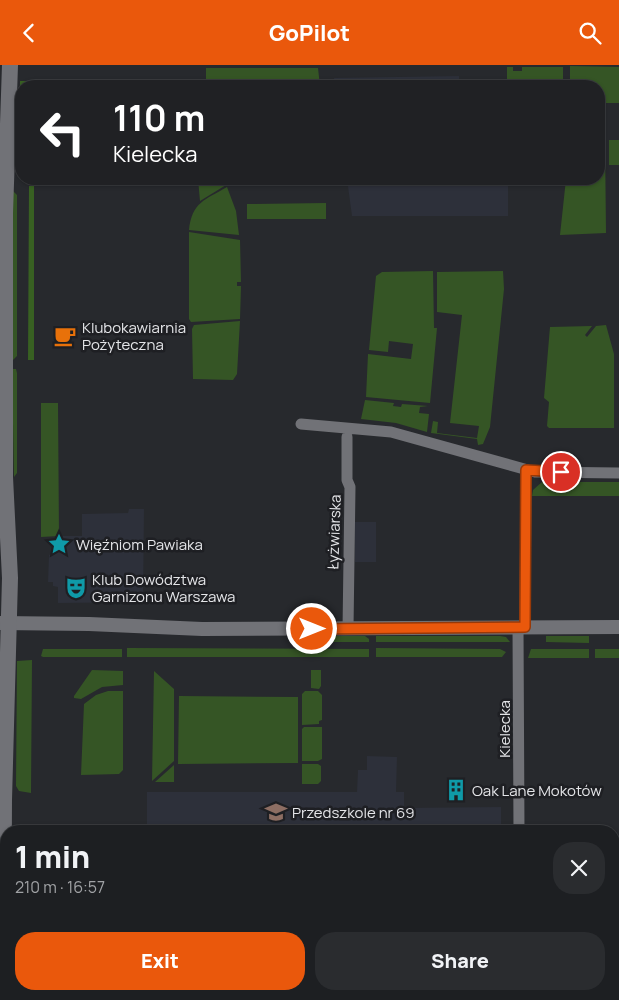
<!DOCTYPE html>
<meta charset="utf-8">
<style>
body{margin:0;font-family:Manrope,sans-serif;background:#2a2c2f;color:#f1f3f6;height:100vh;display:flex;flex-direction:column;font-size:19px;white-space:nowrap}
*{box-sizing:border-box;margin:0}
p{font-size:16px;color:#a0a2a5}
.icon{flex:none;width:28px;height:28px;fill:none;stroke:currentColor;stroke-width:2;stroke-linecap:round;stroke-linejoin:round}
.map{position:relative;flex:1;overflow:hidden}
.details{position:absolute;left:0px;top:760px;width:620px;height:175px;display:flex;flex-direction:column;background:#1d1f22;border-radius:20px 20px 0 0;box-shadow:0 1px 4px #0004,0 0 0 1px #3b3d40}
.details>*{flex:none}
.guide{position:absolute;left:15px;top:15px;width:590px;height:105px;border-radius:20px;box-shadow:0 1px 4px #0004,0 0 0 1px #3b3d40;background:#202124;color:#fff;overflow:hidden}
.pin{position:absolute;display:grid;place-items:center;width:42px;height:42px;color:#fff;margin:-21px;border:2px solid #fff;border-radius:50%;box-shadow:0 1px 5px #0007}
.me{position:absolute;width:55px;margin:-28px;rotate:90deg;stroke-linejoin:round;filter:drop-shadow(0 0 4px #0008)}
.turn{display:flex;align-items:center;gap:18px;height:105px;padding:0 15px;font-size:22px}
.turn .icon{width:65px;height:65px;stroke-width:2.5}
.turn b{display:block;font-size:35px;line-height:42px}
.round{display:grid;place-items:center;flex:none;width:52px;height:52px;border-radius:20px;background:#2a2c2f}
.overview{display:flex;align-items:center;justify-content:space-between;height:85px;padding:0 15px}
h1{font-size:30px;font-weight:800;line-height:38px}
.cta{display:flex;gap:10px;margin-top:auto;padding:10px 15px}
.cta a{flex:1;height:58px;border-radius:20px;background:#ea580c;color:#fff;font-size:20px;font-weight:800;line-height:58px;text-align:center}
.cta a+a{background:#2a2c2f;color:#f1f3f6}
header{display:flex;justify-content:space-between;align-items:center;height:65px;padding:0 15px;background:#ea580c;color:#fff;font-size:22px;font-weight:800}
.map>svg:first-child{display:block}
.built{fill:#2d303a}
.green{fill:#355525}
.forest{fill:#386022}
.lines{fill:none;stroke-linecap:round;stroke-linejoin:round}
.minor{stroke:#717277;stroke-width:11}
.tertiary{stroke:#717277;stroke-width:14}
.secondary{stroke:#717277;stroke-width:16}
.route-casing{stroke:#983908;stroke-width:12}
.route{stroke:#ea580c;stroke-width:9}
.labels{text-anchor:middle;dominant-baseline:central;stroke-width:5;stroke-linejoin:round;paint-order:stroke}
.poi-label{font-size:15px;fill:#e4e5e8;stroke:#1e1f23;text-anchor:start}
.street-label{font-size:15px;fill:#e4e5e8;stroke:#1e1f23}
</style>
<header><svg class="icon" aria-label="back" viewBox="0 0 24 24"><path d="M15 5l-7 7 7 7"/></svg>GoPilot<svg class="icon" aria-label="search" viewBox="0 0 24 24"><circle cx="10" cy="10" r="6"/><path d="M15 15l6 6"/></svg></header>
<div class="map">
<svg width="619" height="935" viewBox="0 0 619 935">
<rect width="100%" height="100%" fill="#27292d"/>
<path class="built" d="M 459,11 L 459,21 L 335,21 L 334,13 Z
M 347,114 L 508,114 L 508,151 L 352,151 Z
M 129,444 L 144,444 L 143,537 L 58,538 L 58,522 L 53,521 L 53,517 L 48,517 L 49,490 L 58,486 L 59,471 L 82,471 L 82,449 L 128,448 Z
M 355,457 L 376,457 L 376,497 L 355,497 Z
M 367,691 L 397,692 L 396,727 L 404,727 L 404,743 L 501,742 L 501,766 L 147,766 L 147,727 L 357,727 L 358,705 L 367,705 Z"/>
<path class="green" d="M 570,1 L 619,2 L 619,38 L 599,38 L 599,21 L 570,21 Z
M 507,2 L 513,2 L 513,6 L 522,6 L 522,2 L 563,2 L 563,21 L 507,21 Z
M 206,3 L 318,3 L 320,21 L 295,21 L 294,19 L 213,21 L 206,20 Z
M 599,75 L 605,75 L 606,168 L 560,170 L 566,114 L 599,114 Z
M 609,75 L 619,75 L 619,100 L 609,100 Z
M 198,114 L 223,114 L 226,120 L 200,136 Z
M 227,122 L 236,146 L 239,170 L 189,165 C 192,137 205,135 227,122 Z
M 13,126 L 17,130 L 17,291 L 13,295 Z
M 326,138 L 326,154 L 247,154 L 247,139 Z
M 189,167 L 240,175 L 241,217 L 237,217 L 237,221 L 241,221 L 240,254 L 191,257 L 189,254 Z
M 433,206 L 434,263 L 437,263 L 430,338 L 366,332 L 368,289 L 411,294 L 413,279 L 389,276 L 388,287 L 369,285 L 376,211 L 382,207 Z
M 503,206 L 504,224 L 490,362 L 483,379 L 478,380 L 477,374 L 431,368 L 433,356 L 438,357 L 437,368 L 477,373 L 479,361 L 450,358 L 462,250 L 437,247 L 437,207 Z
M 240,256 L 237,309 L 233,315 L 193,314 L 192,264 L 194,260 Z
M 606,260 L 614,289 L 614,363 L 549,363 L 547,361 L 549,337 L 544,333 L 550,262 L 592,261 L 585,270 L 587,272 L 596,261 Z
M 12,304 L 16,304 L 17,308 L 17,408 L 14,412 Z
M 365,335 L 394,338 L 393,341 L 401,342 L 402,339 L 428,341 L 420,342 L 419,348 L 429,349 L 427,367 L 396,358 L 361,354 Z
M 41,338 L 58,338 L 59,471 L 41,472 Z
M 542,417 L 619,417 L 619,431 L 532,431 L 533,425 Z
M 318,571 L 365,571 L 369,574 L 369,577 L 318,577 Z
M 376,571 L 500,571 L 506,572 L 510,577 L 376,577 Z
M 546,571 L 589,571 L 589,578 L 546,577 Z
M 127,583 L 369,584 L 369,592 L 127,592 Z
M 376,583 L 500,584 L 506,587 L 502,592 L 376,592 Z
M 43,584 L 122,584 L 122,592 L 43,592 L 41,591 Z
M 531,584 L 589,584 L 589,593 L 528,593 Z
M 595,584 L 619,584 L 619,593 L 595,593 Z
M 32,595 L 31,728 L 19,726 L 16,721 L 17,596 Z
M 92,605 L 123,606 L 123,620 L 102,622 L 81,634 L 74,633 L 74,631 Z
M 311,605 L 321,605 L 321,621 L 319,624 L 311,623 Z
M 154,606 L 174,624 L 174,696 L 152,716 Z
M 108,626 L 123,626 L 123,705 L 119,709 L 81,710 L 84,639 L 96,630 Z
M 305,626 L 318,626 L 322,630 L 322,655 L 319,656 L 319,659 L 302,660 L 302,629 Z
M 179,631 L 298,632 L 298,698 L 178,699 Z
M 304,662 L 322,662 L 322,694 L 318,696 L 302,696 L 302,664 Z
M 302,699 L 318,699 L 321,701 L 321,716 L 318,719 L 302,719 Z
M 174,700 L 174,717 L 155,717 Z
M 430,929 L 501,929 L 501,935 L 430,935 Z
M 530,929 L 575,929 L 576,935 L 530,935 Z"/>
<path class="forest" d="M 20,16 L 27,16 L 31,21 L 21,21 L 21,113 L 19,111 Z
M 29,121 L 34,121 L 34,295 L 28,295 Z
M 147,929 L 217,929 L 213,935 L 147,935 Z"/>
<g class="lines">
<path class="minor" d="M 301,359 L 391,367 L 535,407 L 619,408
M 347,372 L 347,415 L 350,422 L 348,564
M 518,562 L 519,766
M 525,562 L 526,405
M 520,929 L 520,935"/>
<path class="tertiary" d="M 0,558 L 89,559 L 202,564 L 619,562"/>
<path class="secondary" d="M 3,935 L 4,735 L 10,513 L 5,412 L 5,148 L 10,0"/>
</g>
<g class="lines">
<g class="route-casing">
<path id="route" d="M 312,564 L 525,562 L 526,405 L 561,407"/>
</g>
<use href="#route" class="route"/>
</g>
<defs>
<g id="cafe-bare" transform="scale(1.725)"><path d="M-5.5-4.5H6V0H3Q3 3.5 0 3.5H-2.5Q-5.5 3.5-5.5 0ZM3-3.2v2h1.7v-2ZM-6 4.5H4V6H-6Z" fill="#e8710a" stroke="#1e1f23" stroke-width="2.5" paint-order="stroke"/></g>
<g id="sight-bare" transform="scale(1.725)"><path d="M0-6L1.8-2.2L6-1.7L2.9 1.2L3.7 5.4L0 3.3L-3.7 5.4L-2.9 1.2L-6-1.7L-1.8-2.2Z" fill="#0f9aa8" stroke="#1e1f23" stroke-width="2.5" paint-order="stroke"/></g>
<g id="theatre-bare" transform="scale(1.725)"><path d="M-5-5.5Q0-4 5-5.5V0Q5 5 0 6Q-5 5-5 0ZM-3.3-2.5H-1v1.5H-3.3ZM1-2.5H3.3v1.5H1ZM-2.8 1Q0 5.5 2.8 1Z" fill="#0f9aa8" stroke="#1e1f23" stroke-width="2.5" paint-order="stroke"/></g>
<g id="building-bare" transform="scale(1.725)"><path d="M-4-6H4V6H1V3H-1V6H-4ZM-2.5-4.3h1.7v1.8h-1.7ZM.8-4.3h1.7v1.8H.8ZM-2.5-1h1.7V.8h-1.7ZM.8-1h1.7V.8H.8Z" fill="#0f9aa8" stroke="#1e1f23" stroke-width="2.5" paint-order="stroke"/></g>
<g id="school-bare" transform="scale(1.725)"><path d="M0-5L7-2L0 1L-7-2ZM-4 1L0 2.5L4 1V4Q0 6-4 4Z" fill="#8d6e63" stroke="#1e1f23" stroke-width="2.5" paint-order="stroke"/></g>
</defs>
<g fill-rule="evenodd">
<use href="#cafe-bare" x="65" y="271"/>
<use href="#sight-bare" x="59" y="479"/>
<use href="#theatre-bare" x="76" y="523"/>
<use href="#building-bare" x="456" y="725"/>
<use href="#school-bare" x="276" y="747"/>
</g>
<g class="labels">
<g class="poi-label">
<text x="82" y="262">Klubokawiarnia<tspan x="82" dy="17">Pożyteczna</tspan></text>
<text x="76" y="479">Więźniom Pawiaka</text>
<text x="92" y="514">Klub Dowództwa<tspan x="92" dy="17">Garnizonu Warszawa</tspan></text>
<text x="472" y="725">Oak Lane Mokotów</text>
<text x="292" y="747">Przedszkole nr 69</text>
</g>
<g class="street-label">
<text transform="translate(334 467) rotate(-88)">Łyżwiarska</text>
<text transform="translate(504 664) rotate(-90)">Kielecka</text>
</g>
</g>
</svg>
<div class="pin" style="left:561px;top:407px;background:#d93025"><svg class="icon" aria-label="arrive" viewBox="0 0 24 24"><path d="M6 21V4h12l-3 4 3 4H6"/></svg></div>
<svg class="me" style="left:312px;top:564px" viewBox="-20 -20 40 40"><circle r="17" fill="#ea580c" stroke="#fff" stroke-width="3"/><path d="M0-11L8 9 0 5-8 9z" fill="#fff"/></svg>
<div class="guide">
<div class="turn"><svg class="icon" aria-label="left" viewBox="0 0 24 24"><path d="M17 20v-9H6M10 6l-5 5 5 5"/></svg><div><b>110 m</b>Kielecka</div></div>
</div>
<section class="details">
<div class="overview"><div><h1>1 min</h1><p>210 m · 16:57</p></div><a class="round"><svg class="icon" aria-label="close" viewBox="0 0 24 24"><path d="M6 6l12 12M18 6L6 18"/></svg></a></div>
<div class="cta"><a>Exit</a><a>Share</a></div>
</section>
</div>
